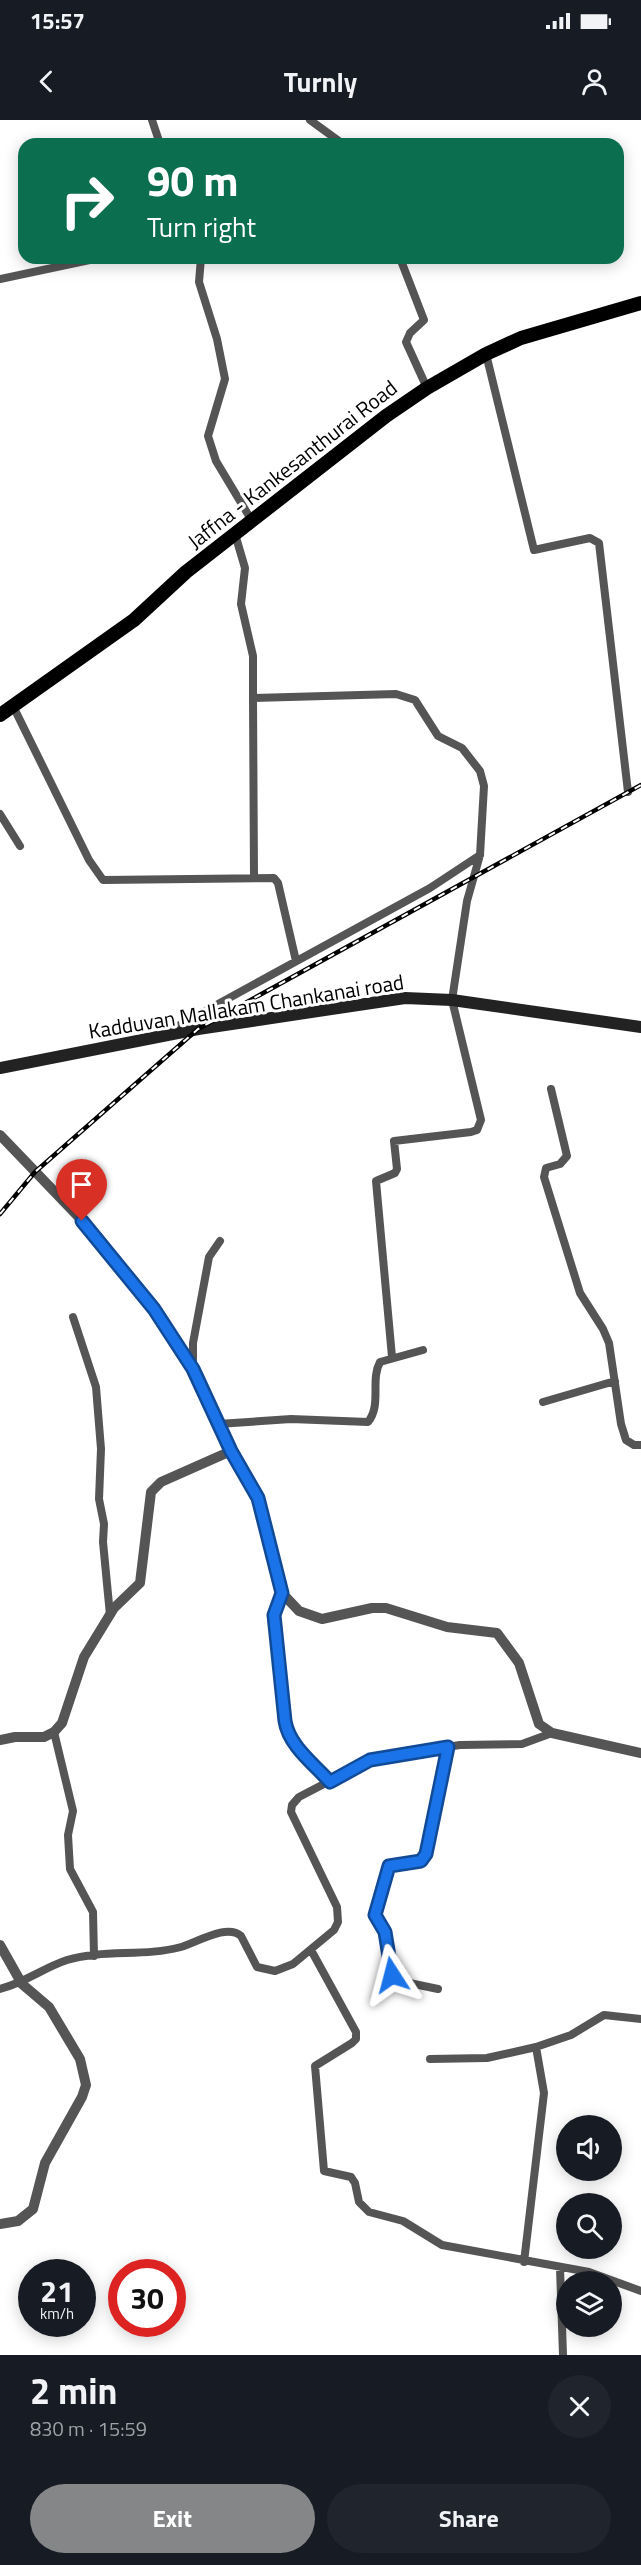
<!DOCTYPE html>
<meta charset="utf-8">
<style>
body{margin:0;font-family:"Titillium Web",sans-serif;background:#20242c;color:#f1f3f6;height:100vh;display:flex;flex-direction:column;font-size:22px;white-space:nowrap}
*{box-sizing:border-box;margin:0}
p{font-size:20px;color:#9ea1a6}
.icon{flex:none;width:33px;height:33px;fill:none;stroke:currentColor;stroke-width:2;stroke-linecap:round;stroke-linejoin:round}
.map{position:relative;height:2235px;overflow:hidden}
.drawer{display:flex;flex-direction:column;background:#171b24;flex:1}
.drawer>*{flex:none}
.hud{position:absolute;left:18px;top:18px;width:606px;height:126px;border-radius:18px;box-shadow:0 3px 15px #0003;background:#0b6e4f;color:#fff;overflow:hidden}
.fabs{position:absolute;left:556px;top:1995px;display:grid;gap:12px}
.fabs a{display:grid;place-items:center;width:66px;height:66px;border-radius:50%;background:#171b24;box-shadow:0 3px 15px #0003;font-size:30px}
.speed{position:absolute;left:18px;top:2139px;display:flex;gap:12px;font-size:30px;font-weight:700;text-align:center}
.speed>*{display:grid;place-content:center;width:78px;height:78px;border-radius:50%;background:#171b24;box-shadow:0 3px 15px #0003;line-height:1}
.speed small{font-size:15px;font-weight:400}
.speed .limit{border:9px solid #d22;background:#fff;color:#111}
.pin{position:absolute;display:grid;place-items:center;width:51px;height:51px;color:#fff;margin:-62px -26px;border-radius:50% 50% 50% 0;rotate:-45deg;box-shadow:0 0 6px #0007}
.pin .icon{rotate:45deg}
.me{position:absolute;width:66px;margin:-33px;rotate:351deg;stroke-linejoin:round;filter:drop-shadow(0 0 4px #0008)}
.turn{display:flex;align-items:center;gap:21px;height:126px;padding:0 30px;font-size:27px}
.turn .icon{width:78px;height:78px;stroke-width:2.5}
.turn b{display:block;font-size:42px;line-height:51px}
.round{display:grid;place-items:center;flex:none;width:63px;height:63px;border-radius:32px;background:#20242c}
.summary{display:flex;align-items:center;justify-content:space-between;height:102px;padding:0 30px}
h1{font-size:36px;font-weight:700;line-height:45px}
.action{display:flex;gap:12px;margin-top:auto;padding:12px 30px}
.action a{flex:1;height:69px;border-radius:36px;background:#858687;color:#fff;font-size:24px;font-weight:700;line-height:69px;text-align:center}
.action a+a{background:#20242c;color:#f1f3f6}
.status{display:flex;justify-content:space-between;align-items:center;height:42px;padding:0 30px;background:#171b24;direction:ltr}
.status svg{height:16px;fill:currentColor}
header{display:flex;justify-content:space-between;align-items:center;height:78px;padding:0 30px;background:#171b24;font-size:27px;font-weight:700}
.map>svg:first-child{display:block}
.lines{fill:none;stroke-linecap:round;stroke-linejoin:round}
.minor{stroke:#555;stroke-width:8}
.tertiary{stroke:#555;stroke-width:10}
.secondary{stroke:#222;stroke-width:12}
.primary{stroke:#000;stroke-width:14}
.rail-casing{stroke:#000;stroke-width:4.5}
.rail{stroke:#fff;stroke-width:2;stroke-dasharray:7;stroke-linecap:butt}
.route-casing{stroke:#114b97;stroke-width:15}
.route{stroke:#1a73e8;stroke-width:10}
.labels{text-anchor:middle;dominant-baseline:central;stroke-width:6;stroke-linejoin:round;paint-order:stroke}
.street-label{font-size:21px;fill:#000;stroke:#fff}
</style>
<div class="status"><b>15:57</b><svg viewBox="0 0 49 12"><path d="M0 12V9h3v3zM5 12V6h3v6zM10 12V3h3v9zM15 12V0h3v12zM26 1h20v11H26zM47 4h2v5h-2z"/></svg></div>
<header><svg class="icon" aria-label="back" viewBox="0 0 24 24"><path d="M15 5l-7 7 7 7"/></svg>Turnly<svg class="icon" aria-label="person" viewBox="0 0 24 24"><circle cx="12" cy="8" r="4"/><path d="M4 21q1-7 8-7t8 7"/></svg></header>
<div class="map">
<svg width="641" height="2235" viewBox="0 0 641 2235">
<rect width="100%" height="100%" fill="#fff"/>
<g class="lines">
<path class="minor" d="M 152,0 L 160,24
M 310,0 L 343,24
M 201,138 L 199,162 L 217,219 L 225,259 L 208,316 L 216,341 L 252,401
M 400,138 L 424,200 L 410,213 L 406,222 L 427,268
M 0,159 L 99,138
M 486,234 L 534,430 L 590,418 L 599,423 L 628,672
M 235,414 L 245,448 L 241,484 L 253,536 L 253,578 L 396,574 L 415,580 L 438,616 L 462,628 L 480,651 L 484,666 L 480,735 L 467,781 L 452,880 L 481,1000 L 477,1010 L 471,1012 L 394,1021 L 397,1049 L 395,1053 L 376,1061 L 392,1237
M 253,578 L 254,758
M 13,586 L 89,740 L 103,760 L 274,758 L 278,763 L 296,841
M 0,694 L 20,726
M 167,912 L 430,768 L 480,735
M 551,969 L 567,1036 L 560,1044 L 546,1048 L 544,1057 L 580,1173 L 603,1209 L 609,1223 L 621,1304 L 626,1320 L 634,1325 L 641,1325
M 73,1197 L 96,1267 L 101,1329 L 99,1379 L 104,1404 L 103,1422 L 110,1495
M 193,1248 L 193,1223 L 209,1137 L 220,1121
M 543,1282 L 615,1261
M 218,1304 L 291,1299 L 368,1302 C 382,1285 370,1260 380,1242 L 423,1230
M 282,1473 L 274,1495 L 287,1611 L 330,1662
M 54,1612 L 73,1691 L 68,1715 L 70,1749 L 93,1792 L 94,1836
M 311,1830 L 356,1912 L 356,1919 L 352,1923 L 315,1946 L 324,2051 L 351,2057 L 355,2063 L 359,2082 L 369,2092 L 403,2101 L 442,2125 L 589,2152 L 641,2171
M 0,1869 C 26,1862 43,1848 67,1840 C 103,1829 144,1837 181,1827 C 196,1823 227,1803 241,1816 L 257,1847 L 275,1851 L 293,1844 L 334,1810 L 338,1802 L 337,1787 L 291,1692 L 292,1685 L 299,1677 L 370,1640 L 389,1635 L 460,1625 L 522,1624 L 552,1613
M 438,1869 L 395,1860 L 392,1855 L 385,1812 L 375,1795 L 389,1746 L 421,1741 L 426,1734 L 448,1627
M 430,1939 L 487,1938 L 536,1927 L 571,1915 L 604,1895 L 641,1899
M 524,2142 L 544,1973 L 536,1927
M 560,2148 L 563,2235"/>
<path class="tertiary" d="M 0,1015 L 98,1117 L 154,1189 L 193,1249 L 231,1331 L 258,1378 L 282,1473 L 299,1491 L 322,1499 L 372,1488 L 386,1488 L 447,1507 L 497,1513 L 519,1543 L 539,1604 L 552,1613 L 641,1633
M 0,1620 L 15,1617 L 44,1617 L 54,1612 L 62,1603 L 84,1537 L 114,1488 L 140,1463 L 151,1372 L 161,1362 L 231,1331
M 0,1825 L 22,1864 L 49,1887 L 80,1939 L 86,1965 L 82,1977 L 45,2043 L 33,2089 L 18,2101 L 0,2104"/>
<path class="secondary" d="M 0,948 L 198,909 L 405,878 L 452,880 L 641,907"/>
<path class="primary" d="M 0,595 L 134,500 L 186,452 L 386,296 L 427,268 L 486,234 L 521,218 L 641,183"/>
<g class="rail-casing">
<path id="rail" d="M 0,1094 L 35,1052 L 198,909 L 641,665"/>
</g>
<use href="#rail" class="rail"/>
</g>
<g class="lines">
<g class="route-casing">
<path id="route" d="M 82,1101 L 154,1189 L 193,1249 L 231,1331 L 258,1378 L 282,1473 L 274,1495 L 285,1601 C 289,1626 314,1644 330,1662 L 370,1640 L 448,1627 L 426,1734 L 421,1741 L 389,1746 L 375,1795 L 385,1812 L 392,1855"/>
</g>
<use href="#route" class="route"/>
</g>
<g class="labels">
<g class="street-label">
<text transform="translate(292 344) rotate(-38)">Jaffna - Kankesanthurai Road</text>
<text transform="translate(246 886) rotate(-9)">Kadduvan Mallakam Chankanai road</text>
</g>
</g>
</svg>
<div class="fabs">
<a><svg class="icon" aria-label="sound" viewBox="0 0 24 24"><path d="M4 9h4l5-4v14l-5-4H4zM17 9q2 3 0 6"/></svg></a>
<a><svg class="icon" aria-label="search" viewBox="0 0 24 24"><circle cx="10" cy="10" r="6"/><path d="M15 15l6 6"/></svg></a>
<a><svg class="icon" aria-label="layers" viewBox="0 0 24 24"><path d="M12 4l9 5-9 5-9-5zM3 14l9 5 9-5"/></svg></a>
</div>
<div class="speed"><div>21<small>km/h</small></div><div class="limit">30</div></div>
<div class="pin" style="left:82px;top:1101px;background:#d93025"><svg class="icon" aria-label="arrive" viewBox="0 0 24 24"><path d="M6 21V4h12l-3 4 3 4H6"/></svg></div>
<svg class="me" style="left:392px;top:1855px" viewBox="-20 -20 40 40"><path d="M0-17L14 15 0 8-14 15z" fill="#1a73e8" stroke="#fff" stroke-width="4"/></svg>
<div class="hud">
<div class="turn"><svg class="icon" aria-label="right" viewBox="0 0 24 24"><path d="M7 20v-9h11M14 6l5 5-5 5"/></svg><div><b>90 m</b>Turn right</div></div>
</div>
</div>
<section class="drawer">
<div class="summary"><div><h1>2 min</h1><p>830 m · 15:59</p></div><a class="round"><svg class="icon" aria-label="close" viewBox="0 0 24 24"><path d="M6 6l12 12M18 6L6 18"/></svg></a></div>
<div class="action"><a>Exit</a><a>Share</a></div>
</section>
